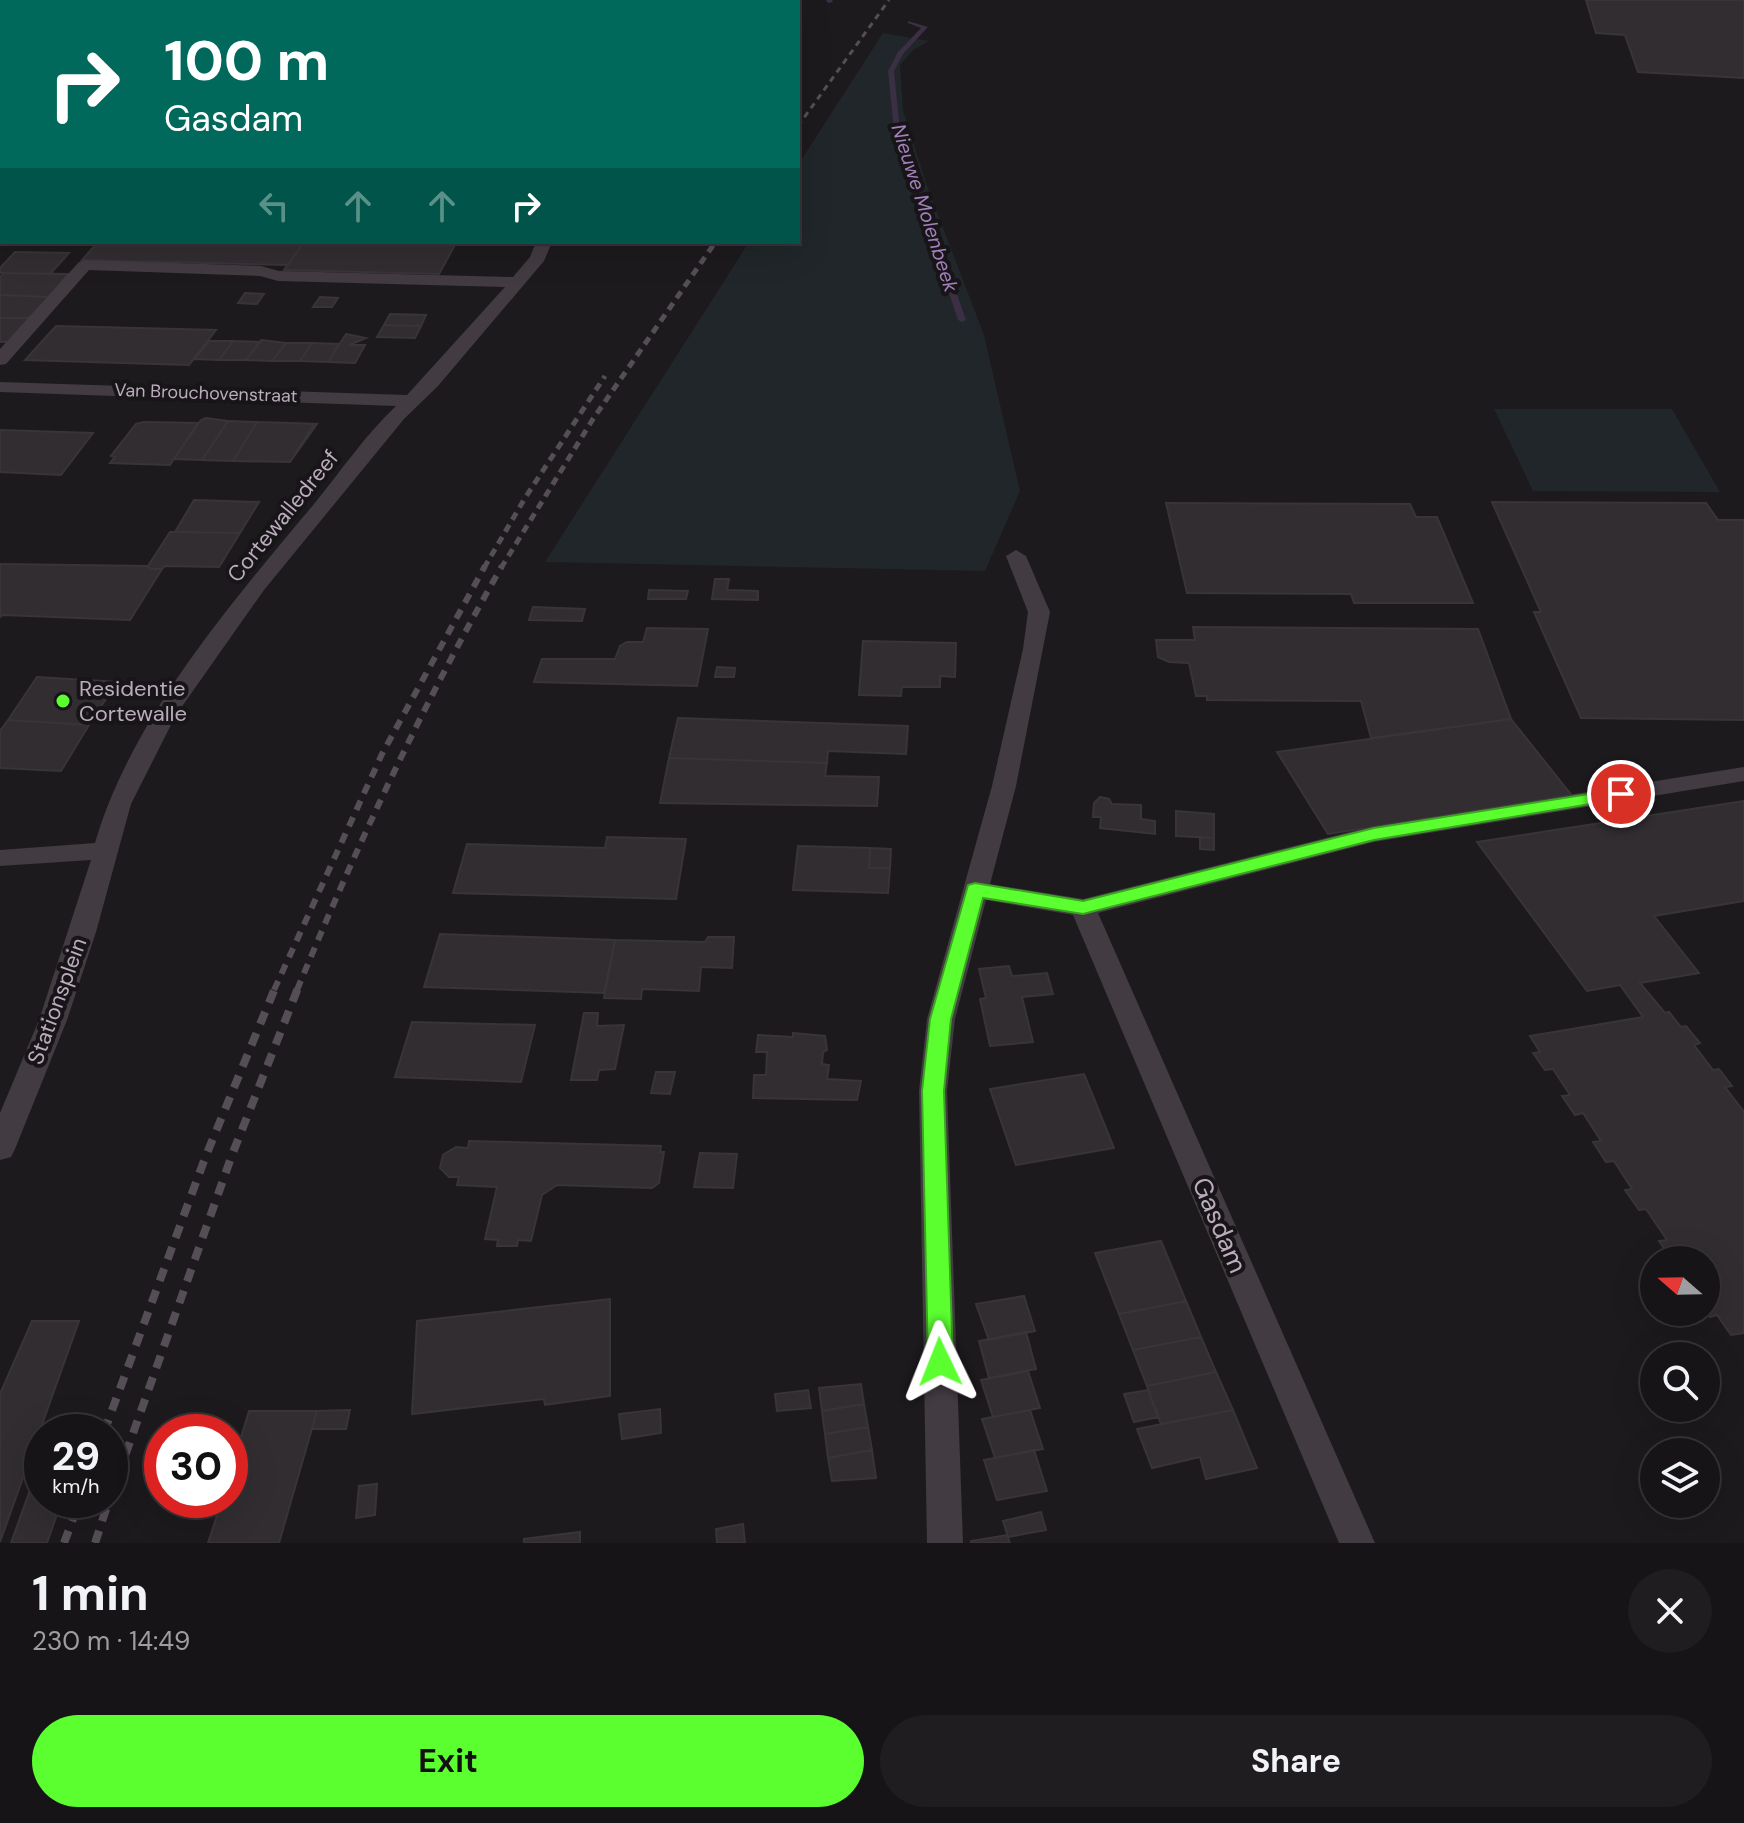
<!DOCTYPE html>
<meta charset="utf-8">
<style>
body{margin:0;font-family:"DM Sans",sans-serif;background:#1f1d1f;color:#f1f3f6;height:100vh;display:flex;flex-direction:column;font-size:30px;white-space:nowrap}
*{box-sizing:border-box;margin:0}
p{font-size:26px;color:#9e9ea1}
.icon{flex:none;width:44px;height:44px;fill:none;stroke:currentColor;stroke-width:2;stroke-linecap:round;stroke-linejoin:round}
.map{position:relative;height:1543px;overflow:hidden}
.drawer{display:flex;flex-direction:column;background:#161416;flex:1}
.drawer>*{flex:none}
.banner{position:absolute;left:0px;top:0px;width:800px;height:244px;box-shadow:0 8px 32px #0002,0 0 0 2px #353335;background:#00695c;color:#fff;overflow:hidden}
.needle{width:52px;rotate:290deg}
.buttons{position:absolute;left:1640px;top:1246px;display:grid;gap:16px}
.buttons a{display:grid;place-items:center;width:80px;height:80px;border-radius:50%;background:#161416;box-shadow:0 8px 32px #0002,0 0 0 2px #353335;font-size:40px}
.speed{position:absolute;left:24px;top:1414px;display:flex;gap:16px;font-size:40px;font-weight:700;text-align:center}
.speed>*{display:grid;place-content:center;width:104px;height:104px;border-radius:50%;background:#161416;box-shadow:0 8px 32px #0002,0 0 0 2px #353335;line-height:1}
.speed small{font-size:20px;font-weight:400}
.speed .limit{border:12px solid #d22;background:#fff;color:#111}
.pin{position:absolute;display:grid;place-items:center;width:68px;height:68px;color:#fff;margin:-34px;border:4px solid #fff;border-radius:50%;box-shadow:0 2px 8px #0007}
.me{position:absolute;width:88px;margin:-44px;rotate:358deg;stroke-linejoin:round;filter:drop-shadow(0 0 6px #0008)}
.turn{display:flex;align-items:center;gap:28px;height:168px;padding:0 32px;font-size:36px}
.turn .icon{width:104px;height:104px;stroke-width:2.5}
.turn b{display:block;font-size:56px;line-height:68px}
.lanes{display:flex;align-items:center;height:76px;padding:0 32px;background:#0003;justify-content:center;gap:40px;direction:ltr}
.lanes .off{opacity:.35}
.round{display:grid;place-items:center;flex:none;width:84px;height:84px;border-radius:42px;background:#1f1d1f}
.overview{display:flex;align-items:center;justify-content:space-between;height:136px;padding:0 32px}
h1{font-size:48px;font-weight:700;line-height:60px}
.primary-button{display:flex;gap:16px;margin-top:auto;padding:16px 32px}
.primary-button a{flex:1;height:92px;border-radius:48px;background:#5bff30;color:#111;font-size:32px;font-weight:700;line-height:92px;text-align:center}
.primary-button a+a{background:#1f1d1f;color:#f1f3f6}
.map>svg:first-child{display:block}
.green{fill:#202629}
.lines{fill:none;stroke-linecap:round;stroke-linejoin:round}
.stream{fill:#3a2f43;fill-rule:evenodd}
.building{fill:#312d31;stroke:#393438;stroke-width:2}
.minor{fill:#423b42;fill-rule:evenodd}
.rail-far3{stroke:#564e57;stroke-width:3;stroke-dasharray:6 5;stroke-linecap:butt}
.rail-far2{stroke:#564e57;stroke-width:5;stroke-dasharray:8 6;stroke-linecap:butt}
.rail-far1{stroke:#564e57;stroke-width:6;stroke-dasharray:10 8;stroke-linecap:butt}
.rail{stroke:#564e57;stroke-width:8;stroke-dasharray:13 10;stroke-linecap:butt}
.route{fill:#5bff30;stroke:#3ba61f;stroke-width:2}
.poi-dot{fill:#5bff30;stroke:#181518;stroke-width:3}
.labels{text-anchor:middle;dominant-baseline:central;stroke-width:8;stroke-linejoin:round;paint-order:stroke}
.far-street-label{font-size:18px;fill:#baacbd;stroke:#181518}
.far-water-label{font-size:20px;font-style:italic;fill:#a381ba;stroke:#181518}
.street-label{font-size:22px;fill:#baacbd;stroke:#181518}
.poi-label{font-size:22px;fill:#baacbd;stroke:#181518;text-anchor:start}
.near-street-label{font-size:26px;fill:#baacbd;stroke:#181518}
</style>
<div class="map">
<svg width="1744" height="1543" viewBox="0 0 1744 1543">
<rect width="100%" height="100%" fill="#1d1a1d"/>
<path class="green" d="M 0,0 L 534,0 L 2,2 L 0,126 Z
M 883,33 L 929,41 L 913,50 L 900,65 L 903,110 L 926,183 L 984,335 L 1020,491 L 985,571 L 545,562 L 749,242 L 798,242 L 798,165 Z
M 1494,409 L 1672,409 L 1720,492 L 1533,491 Z"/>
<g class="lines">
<path class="stream" d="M 286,0 L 292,0 L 292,2 L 286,2 Z
M 826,0 L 832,0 L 833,2 L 828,3 Z
M 908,21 L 928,27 L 903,54 L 894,71 L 900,130 L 966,320 L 962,322 L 958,320 L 894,130 L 888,71 L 898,52 L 921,28 L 908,23 Z"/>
</g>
<path class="building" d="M 1586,0 L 1744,0 L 1744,78 L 1638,72 L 1625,35 L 1596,33 Z
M 98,242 L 304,242 L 288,265 L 82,260 Z
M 304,242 L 372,242 L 456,243 L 439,274 L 284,270 Z
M 15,252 L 69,253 L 50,274 L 0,273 L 0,268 Z
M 4,273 L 68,274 L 49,297 L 0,295 L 0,277 Z
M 245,293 L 264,294 L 257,304 L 238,303 Z
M 0,295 L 49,297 L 30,318 L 0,318 Z
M 320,297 L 338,298 L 332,307 L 313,307 Z
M 390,314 L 426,315 L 421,326 L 384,325 Z
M 0,318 L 30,318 L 10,342 L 0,342 Z
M 384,325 L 421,326 L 415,338 L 377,337 Z
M 56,326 L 216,330 L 189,365 L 25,360 Z
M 346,334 L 366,338 L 349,345 L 365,345 L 355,363 L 328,362 Z
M 261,340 L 286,343 L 272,361 L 246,360 Z
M 209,341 L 233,341 L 219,360 L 195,359 Z
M 233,341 L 260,342 L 246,360 L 219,360 Z
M 286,343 L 312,343 L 300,361 L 272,361 Z
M 312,343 L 339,344 L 328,362 L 300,361 Z
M 206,418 L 228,421 L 202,460 L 174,459 L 201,420 Z
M 228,421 L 257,422 L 233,461 L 202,460 Z
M 144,422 L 198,423 L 170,465 L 110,463 L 115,457 L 111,456 L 136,424 Z
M 257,422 L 291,423 L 317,424 L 290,462 L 233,461 Z
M 257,422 L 291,423 L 314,424 L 290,462 L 233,461 Z
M 0,430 L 93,433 L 61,475 L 0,472 Z
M 194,500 L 259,502 L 240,533 L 175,532 Z
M 1492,502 L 1706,503 L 1718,520 L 1744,520 L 1744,720 L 1581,718 L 1534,612 L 1541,612 Z
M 1166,503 L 1410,504 L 1416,517 L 1437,517 L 1473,603 L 1354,603 L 1351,594 L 1187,593 Z
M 170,532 L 175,532 L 240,533 L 219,567 L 165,566 L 162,569 L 150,569 L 148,566 Z
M 0,564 L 148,566 L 150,569 L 162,569 L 130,620 L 3,615 L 0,617 Z
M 715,579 L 729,579 L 727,590 L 758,591 L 758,600 L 712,599 Z
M 649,590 L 688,591 L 686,599 L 648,599 Z
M 533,607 L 585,609 L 582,621 L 529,620 Z
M 1193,627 L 1478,629 L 1511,719 L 1371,738 L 1361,701 L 1207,700 L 1207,696 L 1196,696 L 1189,663 L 1169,662 L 1158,657 L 1156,640 L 1195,640 Z
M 647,628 L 708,629 L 697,686 L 534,682 L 542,659 L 615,659 L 620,646 L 627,642 L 643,642 Z
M 863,641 L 956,643 L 955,677 L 940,676 L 940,687 L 902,687 L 901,696 L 859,695 Z
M 717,667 L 735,668 L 734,677 L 715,677 Z
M 37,677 L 117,682 L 89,725 L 8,720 Z
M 678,718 L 908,726 L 906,754 L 828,751 L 827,763 L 669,758 Z
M 1511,719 L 1573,797 L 1328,834 L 1277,752 Z
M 8,720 L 89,725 L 61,771 L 0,768 L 0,731 Z
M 669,758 L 827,763 L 825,776 L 879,777 L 877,806 L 660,803 Z
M 1100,797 L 1109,799 L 1112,804 L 1141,805 L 1141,819 L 1155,821 L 1155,834 L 1100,828 L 1101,817 L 1093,817 L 1094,803 Z
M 1744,801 L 1744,901 L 1654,916 L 1699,973 L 1640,983 L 1665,1013 L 1669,1012 L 1681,1027 L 1686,1026 L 1700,1043 L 1694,1045 L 1713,1070 L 1719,1069 L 1732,1086 L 1725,1087 L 1744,1112 L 1744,1333 L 1731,1335 L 1717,1315 L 1710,1317 L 1706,1311 L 1706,1260 L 1672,1260 L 1659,1241 L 1667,1240 L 1646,1209 L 1639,1210 L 1625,1190 L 1632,1189 L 1614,1161 L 1606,1162 L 1593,1142 L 1601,1141 L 1583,1113 L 1575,1115 L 1562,1096 L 1570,1095 L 1553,1069 L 1545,1070 L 1533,1053 L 1540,1052 L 1530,1036 L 1643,1017 L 1620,985 L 1587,991 L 1477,842 Z
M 1176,811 L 1214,814 L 1214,838 L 1176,836 Z
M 607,837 L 686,839 L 676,899 L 453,893 L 467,844 L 605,848 Z
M 1200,837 L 1214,838 L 1214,850 L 1200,849 Z
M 798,846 L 870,848 L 869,868 L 890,868 L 888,893 L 793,890 Z
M 870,848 L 891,849 L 890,868 L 869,868 Z
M 440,934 L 615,940 L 604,993 L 424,987 Z
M 708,937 L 734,937 L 732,968 L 701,967 L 699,991 L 642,989 L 641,999 L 604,998 L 615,940 L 705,942 Z
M 1009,966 L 1012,976 L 1047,973 L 1053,994 L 1022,997 L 1033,1042 L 990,1046 L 980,999 L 986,998 L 979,969 Z
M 584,1013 L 598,1013 L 597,1026 L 624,1025 L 615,1069 L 599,1070 L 597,1080 L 571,1080 Z
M 412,1022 L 535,1025 L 521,1082 L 395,1077 Z
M 793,1033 L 825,1036 L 827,1050 L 823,1052 L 822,1064 L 829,1065 L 827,1079 L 861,1081 L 857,1100 L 753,1098 L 754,1075 L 766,1075 L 767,1052 L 756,1052 L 758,1035 L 793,1037 Z
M 656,1072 L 675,1072 L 670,1094 L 651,1093 Z
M 1084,1074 L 1114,1148 L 1016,1165 L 990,1089 Z
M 469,1141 L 661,1146 L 660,1152 L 664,1152 L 659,1183 L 652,1188 L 557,1185 L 542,1195 L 531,1241 L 518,1240 L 517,1246 L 497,1246 L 498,1240 L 485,1239 L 497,1187 L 457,1185 L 459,1177 L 449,1177 L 440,1168 L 443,1155 L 456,1147 L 468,1148 Z
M 700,1153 L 737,1154 L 733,1188 L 694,1187 Z
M 1161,1241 L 1186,1301 L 1119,1314 L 1095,1253 Z
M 1024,1296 L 1035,1331 L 989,1340 L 976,1304 Z
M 610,1299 L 610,1396 L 545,1405 L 544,1399 L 412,1414 L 417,1321 Z
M 1186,1301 L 1201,1337 L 1133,1350 L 1119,1314 Z
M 32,1321 L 79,1321 L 0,1542 L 0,1394 Z
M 1026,1332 L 1036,1369 L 989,1378 L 979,1341 Z
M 1201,1337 L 1216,1372 L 1147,1386 L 1133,1350 Z
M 1028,1371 L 1040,1408 L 993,1417 L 981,1380 Z
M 1216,1372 L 1233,1410 L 1161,1424 L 1147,1386 Z
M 861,1384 L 864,1404 L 822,1411 L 819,1388 Z
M 808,1390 L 811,1408 L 777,1411 L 775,1394 Z
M 1148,1390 L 1158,1417 L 1134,1422 L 1124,1394 Z
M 864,1404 L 868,1427 L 825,1434 L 822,1411 Z
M 660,1409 L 661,1433 L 622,1439 L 619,1414 Z
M 350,1410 L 346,1429 L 312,1429 L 317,1411 Z
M 1030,1410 L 1043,1449 L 995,1458 L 982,1419 Z
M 1233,1410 L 1257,1468 L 1206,1479 L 1200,1457 L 1152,1468 L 1137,1429 Z
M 249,1411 L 317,1411 L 279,1543 L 208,1543 L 222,1500 L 230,1500 L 230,1473 Z
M 91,1418 L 87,1432 L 52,1432 L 57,1420 Z
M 868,1427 L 872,1450 L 828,1458 L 825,1434 Z
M 872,1450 L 876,1478 L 832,1481 L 828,1458 Z
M 1034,1450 L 1047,1491 L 997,1500 L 984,1460 Z
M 42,1458 L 42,1500 L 62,1500 L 47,1543 L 11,1543 L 35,1476 L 24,1477 L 29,1460 L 41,1460 Z
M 377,1484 L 375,1515 L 356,1518 L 359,1486 Z
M 1041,1512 L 1046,1530 L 1008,1537 L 1003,1521 Z
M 743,1524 L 745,1543 L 717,1543 L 716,1529 Z
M 580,1532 L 580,1543 L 524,1543 L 524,1539 Z
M 1007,1535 L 1010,1543 L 971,1543 L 971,1541 Z"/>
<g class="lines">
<path class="minor" d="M 0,127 L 2,127 L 2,135 L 0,135 Z
M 2,222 L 2,233 L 0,234 L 0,223 Z
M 536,242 L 552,242 L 544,261 L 438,386 L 404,419 L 264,590 L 176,715 L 131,804 L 96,932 L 67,1020 L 15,1149 L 11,1157 L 0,1160 L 0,1113 L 39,1020 L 91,860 L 0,866 L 0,850 L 95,843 C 131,719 232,602 314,504 C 341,471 366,434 396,406 L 0,392 L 0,382 L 407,395 L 505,287 L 278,281 L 260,276 L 89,270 L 6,364 L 0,365 L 0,349 L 79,262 L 85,260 L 261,266 L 279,271 L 513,277 L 530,257 Z
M 1016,550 L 1026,556 L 1050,612 L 1016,786 L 990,884 L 1083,899 L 1374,826 L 1744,767 L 1744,781 L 1374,842 L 1098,913 L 1375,1543 L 1339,1543 L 1073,915 L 986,900 L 955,1019 L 947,1091 L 963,1543 L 927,1543 L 919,1091 L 927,1019 L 992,786 L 1023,649 L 1028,612 L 1006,556 Z"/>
<path class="rail-far3" d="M 798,126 L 889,0
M 712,246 L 715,242"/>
<path class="rail-far2" d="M 484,568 L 525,498 L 605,376
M 501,568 L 593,419 L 714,244"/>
<path class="rail-far1" d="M 274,990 L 382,754 L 485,566
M 297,990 C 357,845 424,702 502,566"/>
<path class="rail" d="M 104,1432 L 205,1158 L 275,988
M 110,1498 L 232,1155 L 298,988
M 64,1543 L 80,1500
M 95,1543 L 109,1500"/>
</g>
<path class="route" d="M 1621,789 L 1627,790 L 1630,794 L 1627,798 L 1374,840 L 1083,914 L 983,898 L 951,1019 L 944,1091 L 953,1362 L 949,1370 L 940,1373 L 931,1370 L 928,1362 L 922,1091 L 930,1019 L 968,885 L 975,883 L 1083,901 L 1374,828 Z"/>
<circle class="poi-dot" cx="63" cy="701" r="8"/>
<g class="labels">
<g class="far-street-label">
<text transform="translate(206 393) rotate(2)">Van Brouchovenstraat</text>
</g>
<g class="far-water-label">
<text transform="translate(925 208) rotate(72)">Nieuwe Molenbeek</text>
</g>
<g class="street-label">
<text transform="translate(283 516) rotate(-51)">Cortewalledreef</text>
<text transform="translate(57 1001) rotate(-70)">Stationsplein</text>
</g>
<g class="poi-label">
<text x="79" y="688">Residentie<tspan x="79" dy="25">Cortewalle</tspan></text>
</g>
<g class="near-street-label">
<text transform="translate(1220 1225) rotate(67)">Gasdam</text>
</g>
</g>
</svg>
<div class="buttons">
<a><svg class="needle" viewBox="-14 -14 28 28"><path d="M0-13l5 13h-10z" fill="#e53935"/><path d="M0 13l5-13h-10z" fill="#9e9ea1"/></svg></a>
<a><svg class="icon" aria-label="search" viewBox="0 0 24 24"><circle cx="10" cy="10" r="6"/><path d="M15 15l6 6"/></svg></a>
<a><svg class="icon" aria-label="layers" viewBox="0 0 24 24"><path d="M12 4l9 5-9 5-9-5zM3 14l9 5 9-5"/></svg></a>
</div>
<div class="speed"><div>29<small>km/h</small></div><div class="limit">30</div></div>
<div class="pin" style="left:1621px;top:794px;background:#d93025"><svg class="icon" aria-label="arrive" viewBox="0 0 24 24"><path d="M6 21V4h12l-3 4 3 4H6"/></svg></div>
<svg class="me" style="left:940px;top:1362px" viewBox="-20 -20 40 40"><path d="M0-17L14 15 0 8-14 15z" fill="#5bff30" stroke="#fff" stroke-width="4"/></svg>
<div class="banner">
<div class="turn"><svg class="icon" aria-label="right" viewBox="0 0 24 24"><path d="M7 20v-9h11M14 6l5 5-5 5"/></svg><div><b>100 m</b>Gasdam</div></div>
<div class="lanes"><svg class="icon off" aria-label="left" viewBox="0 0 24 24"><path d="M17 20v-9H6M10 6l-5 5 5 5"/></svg><svg class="icon off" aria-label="ahead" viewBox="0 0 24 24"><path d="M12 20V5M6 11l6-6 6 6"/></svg><svg class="icon off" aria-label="ahead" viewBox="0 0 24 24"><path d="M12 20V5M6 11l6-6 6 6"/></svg><svg class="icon" aria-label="right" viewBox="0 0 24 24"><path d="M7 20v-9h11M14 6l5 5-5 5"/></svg></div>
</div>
</div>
<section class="drawer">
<div class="overview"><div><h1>1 min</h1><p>230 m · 14:49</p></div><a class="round"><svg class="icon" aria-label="close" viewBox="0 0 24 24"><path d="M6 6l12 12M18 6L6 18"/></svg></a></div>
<div class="primary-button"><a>Exit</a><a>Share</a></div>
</section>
